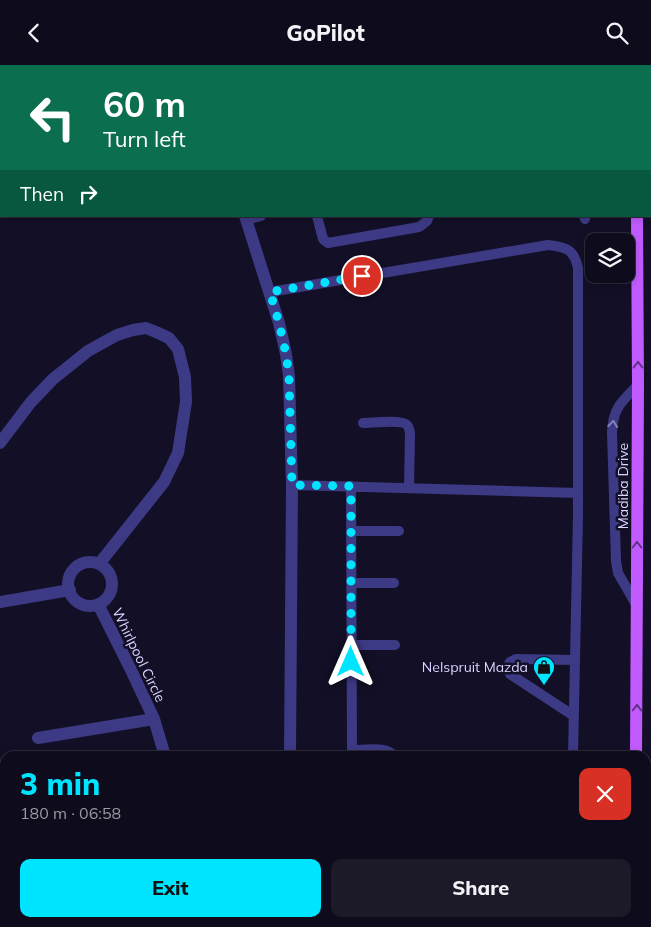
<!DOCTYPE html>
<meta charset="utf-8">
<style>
body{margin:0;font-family:Mulish,sans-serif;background:#1c1929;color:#f1f3f6;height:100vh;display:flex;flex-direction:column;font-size:19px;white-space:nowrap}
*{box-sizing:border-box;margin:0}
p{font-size:16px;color:#9b9ba3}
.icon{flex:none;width:28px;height:28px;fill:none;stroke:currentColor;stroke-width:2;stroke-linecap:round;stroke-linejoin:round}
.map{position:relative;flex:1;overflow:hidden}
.details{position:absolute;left:0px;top:686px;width:651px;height:176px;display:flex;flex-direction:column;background:#0e0b1c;border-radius:15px 15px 0 0;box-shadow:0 2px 8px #0003,0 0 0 1px #2e2b3b}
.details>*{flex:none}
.banner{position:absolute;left:0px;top:0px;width:651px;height:152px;box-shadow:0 2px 8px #0003,0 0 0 1px #2e2b3b;background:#0b6e4f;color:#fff;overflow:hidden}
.buttons{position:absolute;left:585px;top:168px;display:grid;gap:10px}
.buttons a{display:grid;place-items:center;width:50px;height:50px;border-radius:10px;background:#0e0b1c;box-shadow:0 2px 8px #0003,0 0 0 1px #2e2b3b;font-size:25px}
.pin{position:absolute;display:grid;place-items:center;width:42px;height:42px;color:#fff;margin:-21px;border:2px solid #fff;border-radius:50%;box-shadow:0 1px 5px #0007}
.me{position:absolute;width:55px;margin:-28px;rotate:0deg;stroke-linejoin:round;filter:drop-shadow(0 0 4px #0008)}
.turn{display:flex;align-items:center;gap:18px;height:105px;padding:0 20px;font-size:22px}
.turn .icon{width:65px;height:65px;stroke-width:2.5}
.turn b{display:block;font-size:35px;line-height:42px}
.then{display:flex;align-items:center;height:48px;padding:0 20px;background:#0003;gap:10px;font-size:19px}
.round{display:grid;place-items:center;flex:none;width:52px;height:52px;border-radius:10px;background:#1c1929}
.overview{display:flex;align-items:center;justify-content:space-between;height:85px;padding:0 20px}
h1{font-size:30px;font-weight:800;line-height:38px;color:#00e5ff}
.primary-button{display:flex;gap:10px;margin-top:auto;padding:10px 20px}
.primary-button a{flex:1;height:58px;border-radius:10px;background:#00e5ff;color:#111;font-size:20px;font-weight:800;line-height:58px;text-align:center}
.primary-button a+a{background:#1c1929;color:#f1f3f6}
header{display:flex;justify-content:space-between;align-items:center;height:65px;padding:0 20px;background:#0e0b1c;font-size:22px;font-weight:800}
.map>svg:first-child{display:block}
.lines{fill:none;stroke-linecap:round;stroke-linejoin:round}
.lane{stroke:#3d3a85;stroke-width:10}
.street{stroke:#3d3a85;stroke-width:12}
.primary{stroke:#c25bff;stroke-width:12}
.oneway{stroke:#623188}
.oneway2{stroke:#837fbc}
.route{stroke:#00e5ff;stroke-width:9;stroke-dasharray:0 16.2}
.labels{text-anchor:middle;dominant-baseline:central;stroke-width:5;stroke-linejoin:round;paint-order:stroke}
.street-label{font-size:14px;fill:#d9d4ff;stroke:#130f26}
.poi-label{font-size:14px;fill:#d9d4ff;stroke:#130f26;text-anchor:end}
</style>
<header><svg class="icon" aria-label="back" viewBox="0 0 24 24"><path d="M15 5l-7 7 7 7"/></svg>GoPilot<svg class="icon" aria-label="search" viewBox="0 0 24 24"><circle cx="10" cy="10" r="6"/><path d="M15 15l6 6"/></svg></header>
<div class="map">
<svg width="651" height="862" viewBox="0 0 651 862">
<rect width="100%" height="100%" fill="#130f26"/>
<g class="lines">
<path class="lane" d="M 559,0 L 559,1
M 317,151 L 323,174 L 328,178 L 419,162 L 427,156 L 429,151
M 584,151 L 585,154
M 246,155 L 261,151
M 270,227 L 548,180 C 566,182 574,184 578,203 L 578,450 L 573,691
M 363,358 C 372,358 402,354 407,360 C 410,363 409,365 410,368 L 409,423
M 292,420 L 578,428
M 351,421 L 352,691
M 351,466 L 399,466
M 351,518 L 394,518
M 637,541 L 618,508 L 616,496 L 612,367 C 613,343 622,336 638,320
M 351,580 L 395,580
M 574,651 L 510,609 L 507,602 L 510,597 L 516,594 L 575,595
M 352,685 C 363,685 388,681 394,691
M 347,862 L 347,858
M 390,862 L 390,858
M 570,862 L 570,858"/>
<path class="street" d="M 201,0 L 201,1
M 245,151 L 279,258 L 286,289 L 289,311 L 292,420 L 290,691
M 0,378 L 31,337 L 53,314 L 88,286 L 106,276 L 117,270 L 133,265 L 146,263 L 156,267 L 169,273 L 178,284 L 185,312 L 186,337 L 178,388 L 164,417 L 99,499
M68 519a22 22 0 1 1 44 0a22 22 0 1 1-44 0Z
M 0,537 L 70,525
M 98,539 L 131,605 L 154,654 L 165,691
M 38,673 L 154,654
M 0,822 L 5,821
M 171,858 L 171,862
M 290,858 L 290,862"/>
<path class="primary" d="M 639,1 L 639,0
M 636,691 L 638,320 L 637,151
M 636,862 L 636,858"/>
</g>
<defs><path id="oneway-chevron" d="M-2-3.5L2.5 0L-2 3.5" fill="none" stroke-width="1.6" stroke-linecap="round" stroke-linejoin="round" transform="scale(1.25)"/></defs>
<g class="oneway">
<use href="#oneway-chevron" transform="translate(638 300) rotate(-90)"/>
<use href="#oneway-chevron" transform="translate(637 480) rotate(-90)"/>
<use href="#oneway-chevron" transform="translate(637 643) rotate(-90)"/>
</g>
<use class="oneway2" href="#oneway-chevron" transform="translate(613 359) rotate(-84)"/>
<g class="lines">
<path class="route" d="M 351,597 L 351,421 L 292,420 L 289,311 L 286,289 L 279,258 L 270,227 L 362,211"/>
</g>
<defs>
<g id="shop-pin" transform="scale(1.125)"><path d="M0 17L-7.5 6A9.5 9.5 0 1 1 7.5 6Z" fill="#00e5ff" stroke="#130f26"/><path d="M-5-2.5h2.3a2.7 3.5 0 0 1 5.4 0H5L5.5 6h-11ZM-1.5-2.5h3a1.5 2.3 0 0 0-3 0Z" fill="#111"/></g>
</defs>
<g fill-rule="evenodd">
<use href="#shop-pin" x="544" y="602"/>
</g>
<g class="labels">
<g class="street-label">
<text transform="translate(623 421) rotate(-90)">Madiba Drive</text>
<text transform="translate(139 590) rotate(64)">Whirlpool Circle</text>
</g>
<g class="poi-label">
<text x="528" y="602">Nelspruit Mazda</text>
</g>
</g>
</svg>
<div class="buttons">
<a><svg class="icon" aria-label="layers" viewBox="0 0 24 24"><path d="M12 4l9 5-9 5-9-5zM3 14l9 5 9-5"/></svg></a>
</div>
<div class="pin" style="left:362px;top:211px;background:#d93025"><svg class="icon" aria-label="arrive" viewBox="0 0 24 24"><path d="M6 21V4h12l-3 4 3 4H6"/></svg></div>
<svg class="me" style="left:351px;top:597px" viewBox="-20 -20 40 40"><path d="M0-17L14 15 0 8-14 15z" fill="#00e5ff" stroke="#fff" stroke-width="4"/></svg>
<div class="banner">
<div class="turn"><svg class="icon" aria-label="left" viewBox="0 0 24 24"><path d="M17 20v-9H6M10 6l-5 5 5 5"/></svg><div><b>60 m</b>Turn left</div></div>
<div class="then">Then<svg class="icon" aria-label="right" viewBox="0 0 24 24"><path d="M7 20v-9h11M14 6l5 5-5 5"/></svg></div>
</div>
<section class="details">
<div class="overview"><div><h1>3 min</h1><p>180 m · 06:58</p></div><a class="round" style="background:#d93025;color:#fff"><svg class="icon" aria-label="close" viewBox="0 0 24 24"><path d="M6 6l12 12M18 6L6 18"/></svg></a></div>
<div class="primary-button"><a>Exit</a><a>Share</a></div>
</section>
</div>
